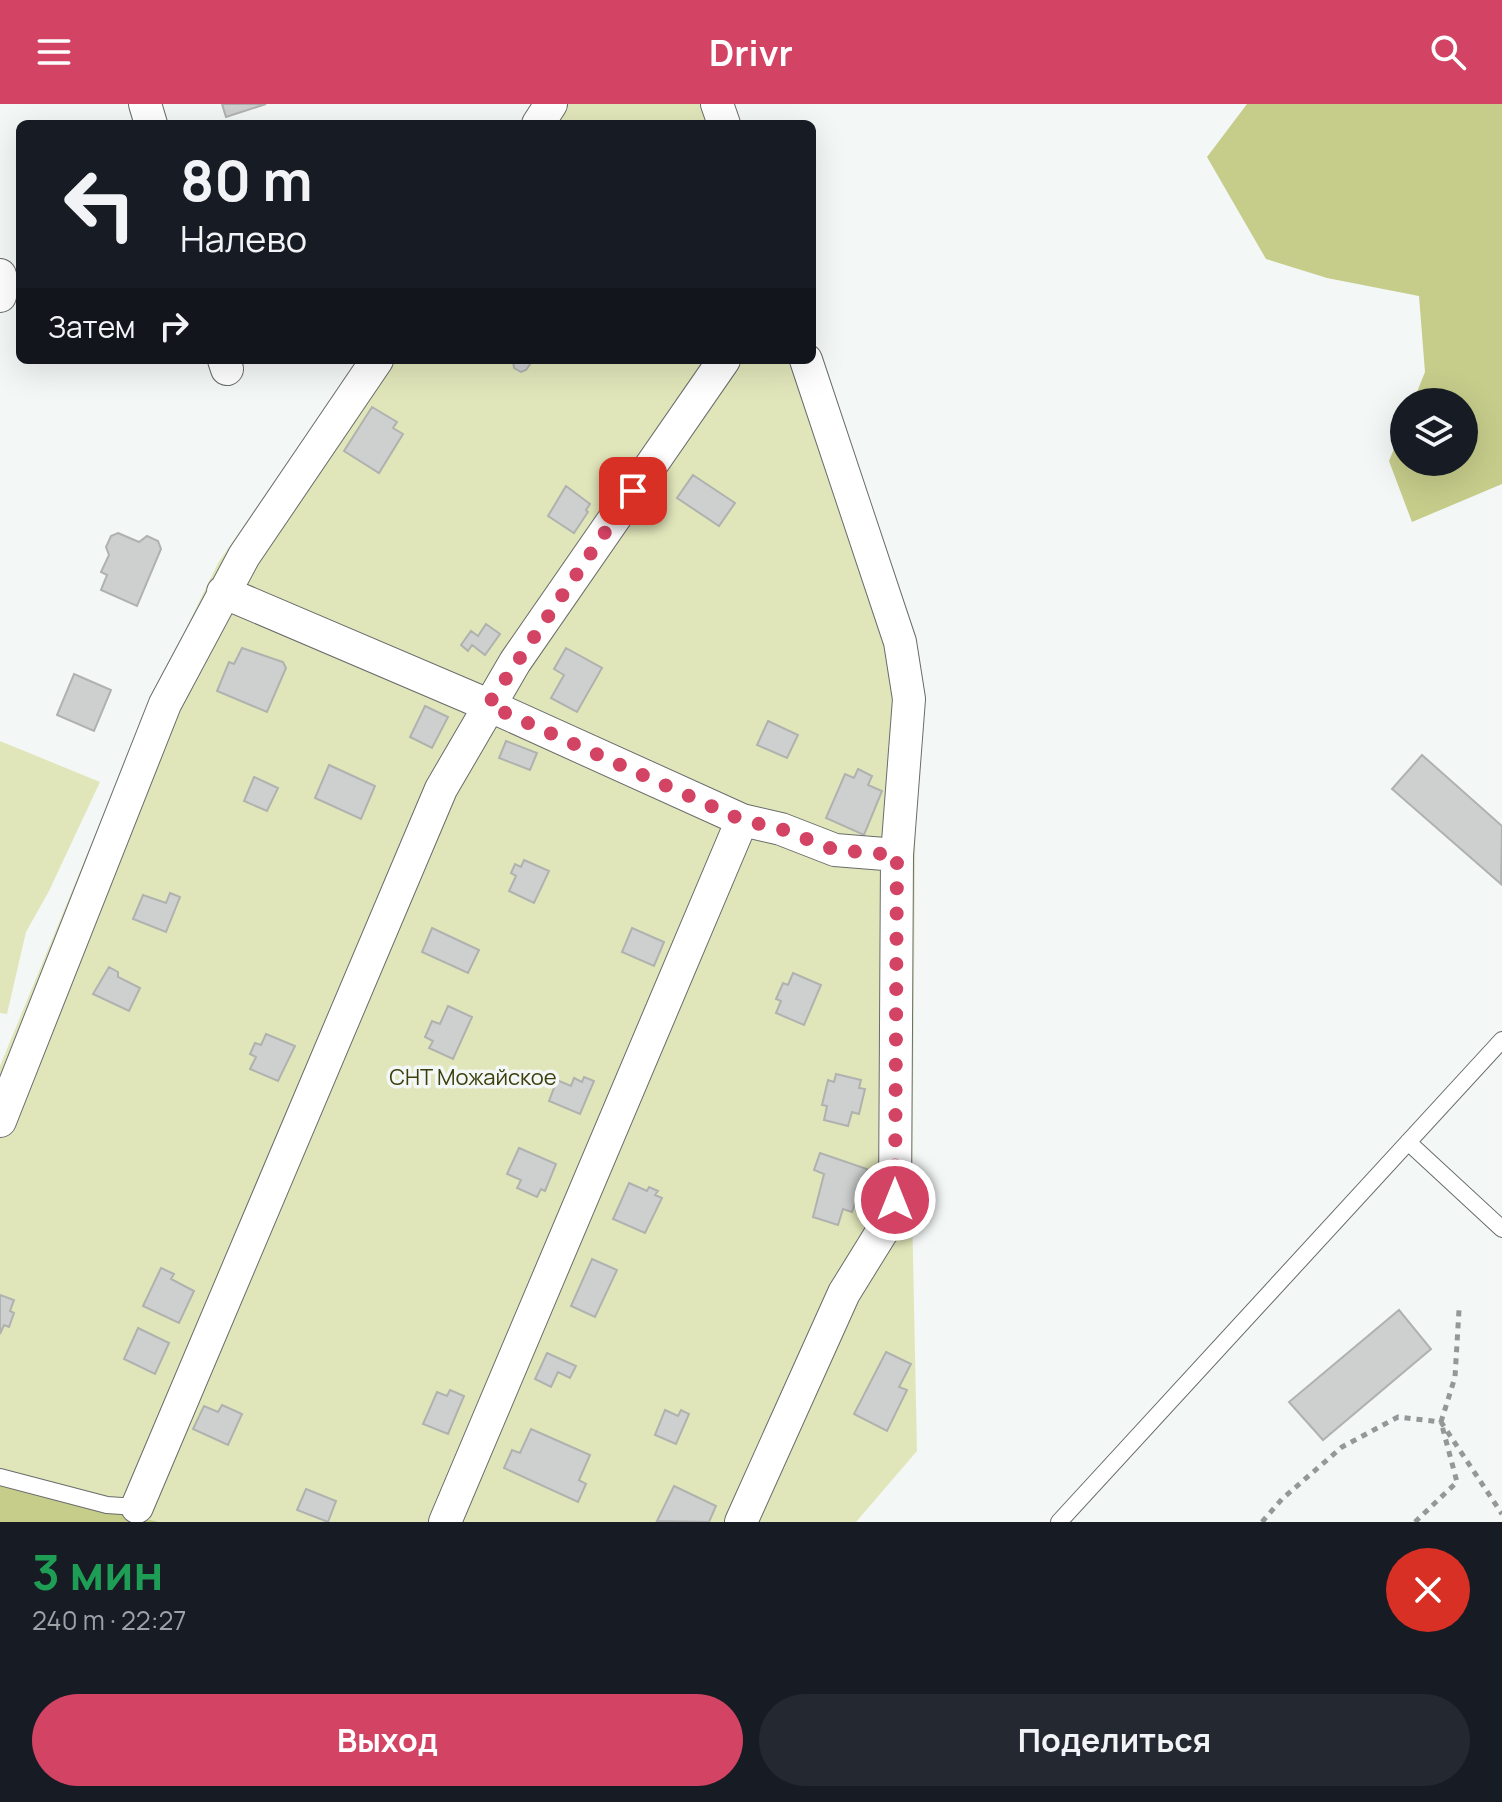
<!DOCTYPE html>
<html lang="ru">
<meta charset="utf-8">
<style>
body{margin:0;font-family:Manrope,sans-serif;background:#242831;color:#f1f3f6;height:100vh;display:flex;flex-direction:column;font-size:30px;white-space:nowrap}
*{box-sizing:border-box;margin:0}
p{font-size:26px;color:#9ea1a6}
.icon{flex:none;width:44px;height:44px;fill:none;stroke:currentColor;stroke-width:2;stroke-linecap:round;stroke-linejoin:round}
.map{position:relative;height:1418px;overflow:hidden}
.panel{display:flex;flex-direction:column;background:#171b24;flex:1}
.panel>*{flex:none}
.hud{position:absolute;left:16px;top:16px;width:800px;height:244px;border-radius:12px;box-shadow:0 8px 32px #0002;background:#171b24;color:#f1f3f6;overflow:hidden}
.buttons{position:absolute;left:1390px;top:284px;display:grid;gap:16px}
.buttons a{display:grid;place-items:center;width:88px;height:88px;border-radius:50%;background:#171b24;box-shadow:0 8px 32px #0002;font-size:40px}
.pin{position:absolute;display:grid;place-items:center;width:68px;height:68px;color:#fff;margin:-34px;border-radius:16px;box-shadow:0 4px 12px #0006}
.me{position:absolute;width:88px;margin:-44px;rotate:0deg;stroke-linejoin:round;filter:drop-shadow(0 0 6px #0008)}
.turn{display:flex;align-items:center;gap:28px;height:168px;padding:0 32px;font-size:36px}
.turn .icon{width:104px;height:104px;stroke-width:2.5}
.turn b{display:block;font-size:56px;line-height:68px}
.then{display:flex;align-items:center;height:76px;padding:0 32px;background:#0003;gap:16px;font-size:30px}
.round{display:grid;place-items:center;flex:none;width:84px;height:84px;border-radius:42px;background:#242831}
.overview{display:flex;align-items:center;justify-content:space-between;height:136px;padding:0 32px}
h1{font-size:48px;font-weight:700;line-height:60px;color:#1e9e55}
.button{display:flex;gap:16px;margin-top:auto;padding:16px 32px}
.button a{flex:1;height:92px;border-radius:48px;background:#d34363;color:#fff;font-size:32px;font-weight:700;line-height:92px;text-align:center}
.button a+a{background:#242831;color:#f1f3f6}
header{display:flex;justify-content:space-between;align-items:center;height:104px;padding:0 32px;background:#d34363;color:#fff;font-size:36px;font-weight:700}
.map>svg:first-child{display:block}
.green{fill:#e1e6ba}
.forest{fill:#c6cc8a}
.building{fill:#cdd0ce;stroke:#afb2af;stroke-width:2}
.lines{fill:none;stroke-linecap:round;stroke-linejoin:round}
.lane-casing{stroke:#686c6b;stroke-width:18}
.street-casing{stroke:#686c6b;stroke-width:34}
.path{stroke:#959898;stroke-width:5;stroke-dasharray:6 6;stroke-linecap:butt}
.lane{stroke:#fff;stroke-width:16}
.street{stroke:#fff;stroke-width:32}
.route{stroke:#d34363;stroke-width:14;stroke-dasharray:0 25.2}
.labels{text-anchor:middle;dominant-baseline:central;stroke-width:7;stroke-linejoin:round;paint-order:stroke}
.park-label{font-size:22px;fill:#3c3f0c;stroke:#f3f7f6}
</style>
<header><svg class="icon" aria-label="menu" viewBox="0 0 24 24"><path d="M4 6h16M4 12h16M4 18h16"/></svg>Drivr<svg class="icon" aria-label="search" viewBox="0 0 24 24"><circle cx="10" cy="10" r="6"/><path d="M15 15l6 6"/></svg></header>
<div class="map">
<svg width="1502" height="1418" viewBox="0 0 1502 1418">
<rect width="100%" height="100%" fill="#f3f7f6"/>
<path class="green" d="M 535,0 L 729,0 L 736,20 L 521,20 Z
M 812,240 L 917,542 L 912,1103 L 917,1347 L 856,1418 L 159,1418 L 0,1378 L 0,962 L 146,607 L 218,459 L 358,256 L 812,256 Z
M 0,637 L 100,678 L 49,787 L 26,828 L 7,910 L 0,909 Z"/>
<path class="forest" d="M 1247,0 L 1502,0 L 1502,380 L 1412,418 L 1389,357 L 1404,320 L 1404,358 L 1464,358 L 1464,298 L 1413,298 L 1425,268 L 1419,192 L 1327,174 L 1266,155 L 1207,53 Z
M 0,1378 L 159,1418 L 0,1418 Z"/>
<path class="building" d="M 222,0 L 266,0 L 226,13 Z
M 513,256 L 533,256 L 526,266 L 521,268 L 514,264 Z
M 372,303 L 397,318 L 393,324 L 403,330 L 379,369 L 344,347 Z
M 693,371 L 735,399 L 719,422 L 677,394 Z
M 566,382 L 590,400 L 586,406 L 588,408 L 574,429 L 548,412 Z
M 118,429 L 139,438 L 147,432 L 158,437 L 161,445 L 137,502 L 101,486 L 107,471 L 101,468 L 109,451 L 106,443 L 111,432 Z
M 486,520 L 500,530 L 485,551 L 472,541 L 468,547 L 461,541 L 471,527 L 478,532 Z
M 242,544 L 283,558 L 286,564 L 267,608 L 217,587 L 229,558 L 234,560 Z
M 566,544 L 602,564 L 577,608 L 551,594 L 564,571 L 554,565 Z
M 74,570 L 111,586 L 94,627 L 57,611 Z
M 425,602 L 448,613 L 432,644 L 410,633 Z
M 768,617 L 798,631 L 787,654 L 757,641 Z
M 506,637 L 537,649 L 530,666 L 499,654 Z
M 1422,651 L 1502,722 L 1501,780 L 1392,685 Z
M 329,661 L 375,682 L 361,715 L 315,694 Z
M 858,665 L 872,672 L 868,681 L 882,687 L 864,731 L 826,714 L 845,670 L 854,674 Z
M 254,673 L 278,684 L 267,707 L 244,697 Z
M 524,756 L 549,767 L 534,799 L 509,787 L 516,772 L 511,769 L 515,760 L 521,763 Z
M 170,789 L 180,793 L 166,828 L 133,815 L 143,791 L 166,799 Z
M 432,824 L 479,846 L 468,869 L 422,848 Z
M 632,824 L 664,838 L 654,862 L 622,848 Z
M 109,863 L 118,868 L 118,873 L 140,884 L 129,907 L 93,890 Z
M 793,869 L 821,881 L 804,921 L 776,909 L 781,897 L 776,895 L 783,879 L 788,881 Z
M 448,902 L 472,913 L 453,955 L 429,944 L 433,937 L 425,933 L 432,917 L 440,920 Z
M 266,930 L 295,942 L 278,977 L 250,965 L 256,953 L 250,950 L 255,939 L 261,941 Z
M 836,970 L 861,976 L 859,984 L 865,985 L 859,1010 L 852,1008 L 848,1022 L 824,1016 L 827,1002 L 822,1001 L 828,976 L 834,978 Z
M 584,973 L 594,977 L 580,1010 L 549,997 L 557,976 L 571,982 L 574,974 L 582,978 Z
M 519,1044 L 556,1060 L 545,1087 L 541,1085 L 537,1093 L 517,1084 L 521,1076 L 507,1070 Z
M 820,1049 L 867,1065 L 852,1108 L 843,1105 L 838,1121 L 813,1113 L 824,1070 L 814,1066 Z
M 629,1079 L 647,1087 L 649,1083 L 658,1087 L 655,1091 L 662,1094 L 645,1129 L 613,1115 Z
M 592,1155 L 617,1166 L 595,1213 L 571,1202 Z
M 161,1164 L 174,1170 L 171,1175 L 194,1187 L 179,1219 L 143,1202 Z
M 0,1191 L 14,1196 L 10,1207 L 14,1209 L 9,1223 L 4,1221 L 0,1230 Z
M 1399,1206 L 1431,1245 L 1323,1336 L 1289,1298 Z
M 138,1224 L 169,1239 L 155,1270 L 124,1255 Z
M 886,1248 L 911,1260 L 899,1283 L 907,1286 L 887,1327 L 854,1310 Z
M 547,1249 L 576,1262 L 570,1274 L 558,1268 L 551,1283 L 535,1275 Z
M 450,1286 L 464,1292 L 448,1330 L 423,1320 L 437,1288 L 447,1292 Z
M 222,1301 L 242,1310 L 228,1341 L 193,1325 L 204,1302 L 218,1308 Z
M 665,1306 L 678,1312 L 681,1306 L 689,1310 L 676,1340 L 655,1331 Z
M 531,1325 L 590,1351 L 579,1376 L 586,1380 L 578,1398 L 504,1364 L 512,1346 L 520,1349 Z
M 674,1382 L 716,1402 L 709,1418 L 657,1417 Z
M 306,1385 L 336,1397 L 328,1418 L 297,1406 Z"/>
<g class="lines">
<g class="lane-casing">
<path id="lane" d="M 1408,1038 L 1502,1125
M 0,1373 L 107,1401 L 137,1403
M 1059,1418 L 1502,936"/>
</g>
<g class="street-casing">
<path id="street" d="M 145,0 L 151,20
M 717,0 L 724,20
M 538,20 L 551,0
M 0,171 L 3,181 L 0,192
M 224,256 L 227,265
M 223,488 L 488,601 L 742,716 L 781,725 L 835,746 L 897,751
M 0,1017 L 165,600 L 244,452 L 377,256
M 137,1403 L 441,685 L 515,558 L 724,256
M 445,1418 L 742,716
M 741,1418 L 844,1189 L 883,1126 L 895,1096 L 897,751 L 909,595 L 900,538 L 806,256"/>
</g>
<path class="path" d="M 1262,1418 L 1282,1395 L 1342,1343 L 1398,1313 L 1441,1318 L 1502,1410
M 1415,1418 L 1457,1378 L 1441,1318 L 1455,1273 L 1459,1206"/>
<use href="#lane" class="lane"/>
<use href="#street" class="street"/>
</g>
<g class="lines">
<path class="route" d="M 633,387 L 488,601 L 742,716 L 781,725 L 835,746 L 897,751 L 895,1096"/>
</g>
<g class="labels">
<g class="park-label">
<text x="473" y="973">СНТ Можайское</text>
</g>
</g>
</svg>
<div class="buttons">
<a><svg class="icon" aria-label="layers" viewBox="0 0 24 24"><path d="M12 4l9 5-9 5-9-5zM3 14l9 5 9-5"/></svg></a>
</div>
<div class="pin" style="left:633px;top:387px;background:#d93025"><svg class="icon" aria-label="arrive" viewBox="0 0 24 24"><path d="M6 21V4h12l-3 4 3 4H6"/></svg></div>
<svg class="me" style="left:895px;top:1096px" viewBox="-20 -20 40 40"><circle r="17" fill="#d34363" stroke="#fff" stroke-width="3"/><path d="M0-11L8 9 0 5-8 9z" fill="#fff"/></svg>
<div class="hud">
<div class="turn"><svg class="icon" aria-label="left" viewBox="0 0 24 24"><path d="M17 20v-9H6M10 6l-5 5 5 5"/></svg><div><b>80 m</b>Налево</div></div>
<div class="then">Затем<svg class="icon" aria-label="right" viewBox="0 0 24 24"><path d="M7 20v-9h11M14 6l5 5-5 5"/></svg></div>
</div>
</div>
<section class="panel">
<div class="overview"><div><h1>3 мин</h1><p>240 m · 22:27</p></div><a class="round" style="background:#d93025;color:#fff"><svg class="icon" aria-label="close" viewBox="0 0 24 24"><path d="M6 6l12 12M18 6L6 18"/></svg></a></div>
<div class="button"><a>Выход</a><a>Поделиться</a></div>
</section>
